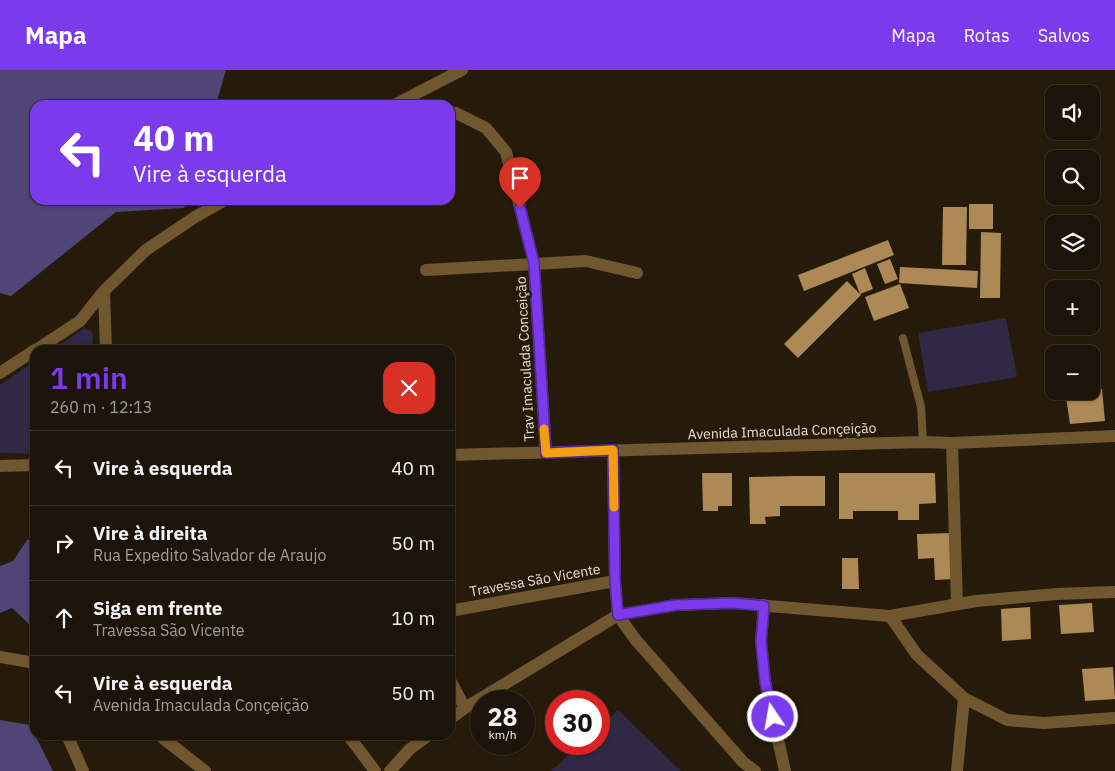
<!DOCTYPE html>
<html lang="pt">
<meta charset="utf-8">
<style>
body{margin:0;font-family:"IBM Plex Sans",sans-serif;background:#251d12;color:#f1f3f6;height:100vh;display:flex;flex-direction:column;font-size:19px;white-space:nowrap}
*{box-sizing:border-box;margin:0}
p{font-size:16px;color:#a09e9c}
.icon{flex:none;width:28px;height:28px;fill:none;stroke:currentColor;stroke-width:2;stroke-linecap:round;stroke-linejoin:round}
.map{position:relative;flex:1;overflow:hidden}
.details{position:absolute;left:30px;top:275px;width:425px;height:395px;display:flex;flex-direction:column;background:#1c1408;border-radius:15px;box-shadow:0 1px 4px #0004,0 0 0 1px #3a3329}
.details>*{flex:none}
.top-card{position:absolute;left:30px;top:30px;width:425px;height:105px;border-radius:15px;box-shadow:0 1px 4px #0004,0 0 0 1px #3a3329;background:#7c3aed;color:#fff;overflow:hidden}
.buttons{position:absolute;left:1045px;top:15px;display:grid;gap:10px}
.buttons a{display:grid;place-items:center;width:55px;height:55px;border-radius:10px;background:#1c1408;box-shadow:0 1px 4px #0004,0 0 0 1px #3a3329;font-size:25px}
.speed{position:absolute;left:470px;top:620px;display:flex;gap:10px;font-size:25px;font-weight:700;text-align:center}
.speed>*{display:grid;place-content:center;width:65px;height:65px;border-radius:50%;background:#1c1408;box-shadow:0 1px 4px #0004,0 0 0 1px #3a3329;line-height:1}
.speed small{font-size:12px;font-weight:400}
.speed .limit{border:8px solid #d22;background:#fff;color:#111}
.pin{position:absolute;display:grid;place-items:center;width:42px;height:42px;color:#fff;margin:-51px -21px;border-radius:50% 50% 50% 0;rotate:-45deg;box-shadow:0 0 5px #0007}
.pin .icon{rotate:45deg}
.me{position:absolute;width:55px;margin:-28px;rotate:348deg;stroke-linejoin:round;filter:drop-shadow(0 0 4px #0008)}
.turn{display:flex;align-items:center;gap:18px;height:105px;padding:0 20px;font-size:22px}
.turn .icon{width:65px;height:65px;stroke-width:2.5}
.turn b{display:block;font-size:35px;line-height:42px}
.round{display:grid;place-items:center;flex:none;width:52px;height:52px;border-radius:15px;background:#251d12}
.head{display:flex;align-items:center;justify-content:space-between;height:85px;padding:0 20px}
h1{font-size:30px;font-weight:600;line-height:38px;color:#7c3aed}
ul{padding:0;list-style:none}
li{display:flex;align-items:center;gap:15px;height:75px;padding:0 20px;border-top:1px solid #3a3329}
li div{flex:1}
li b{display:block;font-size:19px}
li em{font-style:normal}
header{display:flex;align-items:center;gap:30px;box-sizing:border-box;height:70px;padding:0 25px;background:#7c3aed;color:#fff}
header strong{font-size:24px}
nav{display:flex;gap:28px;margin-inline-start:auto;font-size:18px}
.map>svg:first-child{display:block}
.green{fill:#2f2946}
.forest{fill:#504577}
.building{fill:#ac8955}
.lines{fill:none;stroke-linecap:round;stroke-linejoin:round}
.lane{stroke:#705730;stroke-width:8}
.street{stroke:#705730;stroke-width:12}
.route-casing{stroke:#51269a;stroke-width:12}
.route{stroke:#7c3aed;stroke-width:9}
.slow{stroke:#f59e0b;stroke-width:9}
.labels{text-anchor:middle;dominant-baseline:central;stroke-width:5;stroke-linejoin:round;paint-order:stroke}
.street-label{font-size:14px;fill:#e6ded3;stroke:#261b0a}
</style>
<header>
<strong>Mapa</strong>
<nav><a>Mapa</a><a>Rotas</a><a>Salvos</a></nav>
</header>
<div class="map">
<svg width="1115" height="701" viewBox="0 0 1115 701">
<rect width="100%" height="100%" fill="#261b0a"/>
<path class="green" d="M 1006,248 L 1017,307 L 928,322 L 918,263 Z
M 83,259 L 90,260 L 93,264 L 92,280 L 52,280 Z
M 35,291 L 35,384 L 0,383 L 0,315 Z
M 618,640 L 681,701 L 551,701 L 581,674 L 599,674 L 599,657 Z"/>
<path class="forest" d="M 0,0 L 226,0 L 216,35 L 35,35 L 35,130 L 187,130 L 184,138 L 116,142 L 11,226 L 0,223 Z
M 35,469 L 35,554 L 31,556 L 12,538 L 0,543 L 0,496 L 13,491 L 27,470 Z
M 0,650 L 30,655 L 53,701 L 0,701 Z"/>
<path class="building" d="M 969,134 L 993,134 L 993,159 L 969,159 Z
M 943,137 L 967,137 L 966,195 L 942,195 Z
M 981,162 L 1001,163 L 1000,228 L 980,228 Z
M 888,170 L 894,185 L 804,221 L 798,205 Z
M 890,189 L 898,209 L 885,214 L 877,194 Z
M 900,197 L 978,201 L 977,218 L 899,213 Z
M 865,198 L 873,219 L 860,224 L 852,204 Z
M 847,211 L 861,225 L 798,288 L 784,274 Z
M 900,214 L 909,238 L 874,251 L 865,227 Z
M 1102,319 L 1105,351 L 1070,354 L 1066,327 L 1083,325 L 1083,321 L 1091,321 L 1091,320 Z
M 702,403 L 732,403 L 732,436 L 718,436 L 718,441 L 703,441 Z
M 839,403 L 935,403 L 936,433 L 919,434 L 919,450 L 898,450 L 898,441 L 853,441 L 853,449 L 839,449 Z
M 796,406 L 825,406 L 825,436 L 780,436 L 780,446 L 765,447 L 766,454 L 750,454 L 749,407 Z
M 951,463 L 953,509 L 935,510 L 934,488 L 918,489 L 917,464 Z
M 842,488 L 858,488 L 859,519 L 842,519 Z
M 1092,533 L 1094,562 L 1061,564 L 1059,535 Z
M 1030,537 L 1031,569 L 1002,571 L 1001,539 Z
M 1113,597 L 1115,629 L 1085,631 L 1082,599 Z"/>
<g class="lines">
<path class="lane" d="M 903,268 L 921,337 L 923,372"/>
<path class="street" d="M 394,35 L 462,0
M 450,42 L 456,43 L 486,58 L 506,82 L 534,193 L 546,383
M 426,200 L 586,191 L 637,203
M 104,221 L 106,280
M 36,280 L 80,251 L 104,221 L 146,180 L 195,147 L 225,130
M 0,303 L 35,280
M 952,373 L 957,534
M 450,385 L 923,372 L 952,373 L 1115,366
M 0,396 L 35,395
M 615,511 L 618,545 L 635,569 L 743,692 L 755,701
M 764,535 L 761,571 L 765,611 L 785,701
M 450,541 L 615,511 L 613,381
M 890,546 L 917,585 L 964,628 L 1007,650 L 1044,653 L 1115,648
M 0,587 L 35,593
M 450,610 L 465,638
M 450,649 L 465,638 L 618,545 L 676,535 L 733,533 L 890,546 L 976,531 L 1057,524 L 1115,522
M 67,665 L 83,701
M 159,665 L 205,701
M 348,665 L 375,701
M 390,701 L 410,679 L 429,665
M 957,701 L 964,628"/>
</g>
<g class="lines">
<g class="route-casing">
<path id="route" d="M 520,138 L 534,193 L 546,383 L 613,380 L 615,511 L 618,545 L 676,535 L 733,533 L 764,536 L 761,572 L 765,611 L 773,647"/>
</g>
<use href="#route" class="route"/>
<path class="slow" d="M 544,359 L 546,383 L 613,380 L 614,437"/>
</g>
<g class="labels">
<g class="street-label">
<text transform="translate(525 289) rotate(-93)">Trav Imaculada Conceição</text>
<text transform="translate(782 361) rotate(-2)">Avenida Imaculada Conçeição</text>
<text transform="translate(535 510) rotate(-10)">Travessa São Vicente</text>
</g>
</g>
</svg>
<div class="buttons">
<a><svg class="icon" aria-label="sound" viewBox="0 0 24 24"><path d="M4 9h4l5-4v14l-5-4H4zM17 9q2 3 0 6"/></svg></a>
<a><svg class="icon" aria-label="search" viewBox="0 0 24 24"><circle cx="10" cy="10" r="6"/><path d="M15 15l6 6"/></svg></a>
<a><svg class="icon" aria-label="layers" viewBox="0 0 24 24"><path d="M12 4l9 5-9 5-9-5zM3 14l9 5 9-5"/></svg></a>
<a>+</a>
<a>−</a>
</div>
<div class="speed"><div>28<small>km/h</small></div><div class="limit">30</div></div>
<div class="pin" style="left:520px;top:138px;background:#d93025"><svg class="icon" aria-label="arrive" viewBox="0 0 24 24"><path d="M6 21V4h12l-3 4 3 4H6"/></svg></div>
<svg class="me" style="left:773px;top:647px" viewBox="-20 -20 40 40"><circle r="17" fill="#7c3aed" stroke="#fff" stroke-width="3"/><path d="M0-11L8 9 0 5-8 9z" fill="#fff"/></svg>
<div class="top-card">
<div class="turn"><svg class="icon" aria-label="left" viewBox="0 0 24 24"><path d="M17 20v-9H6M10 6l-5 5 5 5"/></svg><div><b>40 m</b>Vire à esquerda</div></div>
</div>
<section class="details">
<div class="head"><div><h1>1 min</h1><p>260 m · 12:13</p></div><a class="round" style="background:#d93025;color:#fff"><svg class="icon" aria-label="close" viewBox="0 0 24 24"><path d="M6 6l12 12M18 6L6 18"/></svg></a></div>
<ul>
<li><svg class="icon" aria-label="left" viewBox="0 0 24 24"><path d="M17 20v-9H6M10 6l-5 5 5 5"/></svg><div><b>Vire à esquerda</b></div><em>40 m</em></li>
<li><svg class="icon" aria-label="right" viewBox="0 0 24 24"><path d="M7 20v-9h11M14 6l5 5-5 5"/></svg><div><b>Vire à direita</b><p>Rua Expedito Salvador de Araujo</p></div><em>50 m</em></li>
<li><svg class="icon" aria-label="ahead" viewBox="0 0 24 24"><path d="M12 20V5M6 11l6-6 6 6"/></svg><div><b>Siga em frente</b><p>Travessa São Vicente</p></div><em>10 m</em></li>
<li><svg class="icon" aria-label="left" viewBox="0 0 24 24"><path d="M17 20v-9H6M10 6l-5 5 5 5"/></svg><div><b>Vire à esquerda</b><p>Avenida Imaculada Conçeição</p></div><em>50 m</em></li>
</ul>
</section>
</div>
